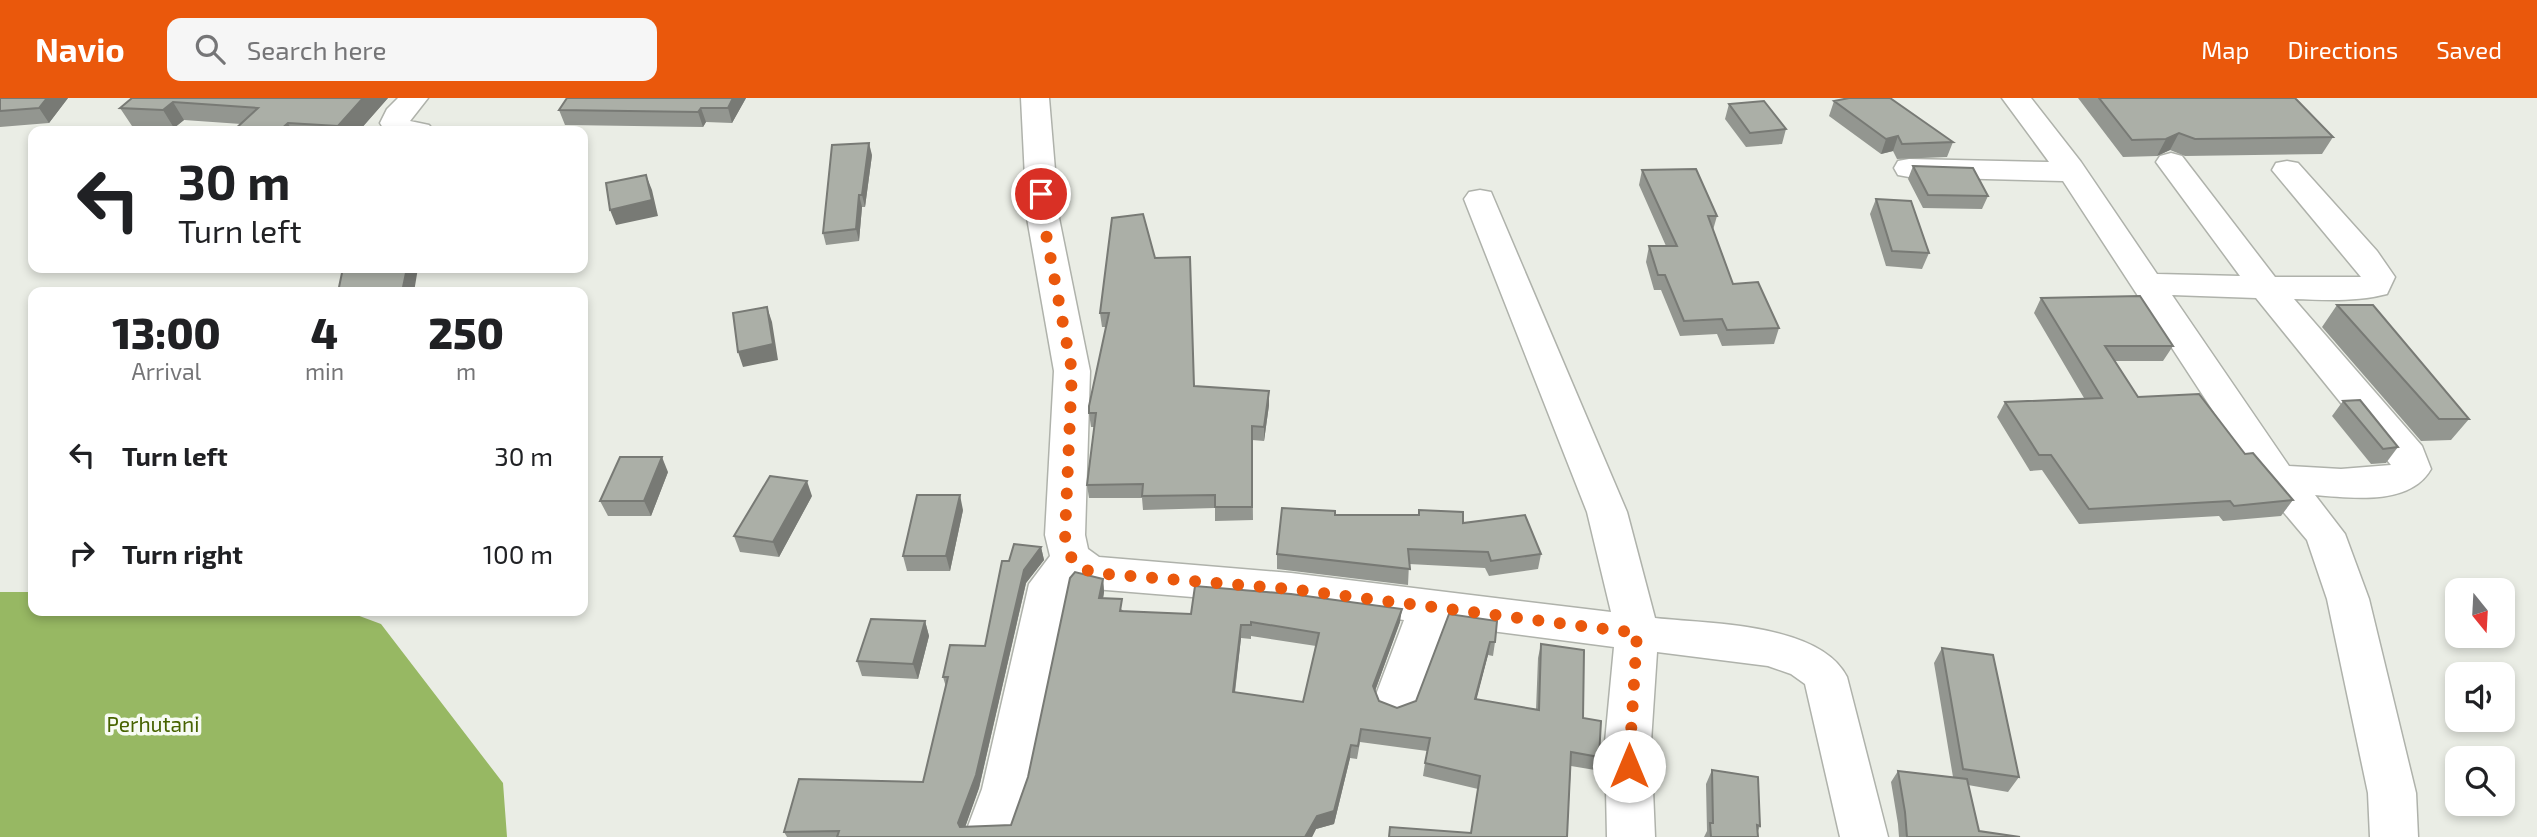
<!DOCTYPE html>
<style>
body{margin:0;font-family:"Exo 2",sans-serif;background:#f6f6f6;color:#202124;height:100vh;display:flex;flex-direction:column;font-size:26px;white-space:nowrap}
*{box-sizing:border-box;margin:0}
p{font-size:23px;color:#757577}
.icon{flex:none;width:38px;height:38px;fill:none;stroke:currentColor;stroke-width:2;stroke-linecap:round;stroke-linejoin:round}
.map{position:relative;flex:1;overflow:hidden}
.sheet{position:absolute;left:28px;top:189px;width:560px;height:329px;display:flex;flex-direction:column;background:#fff;border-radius:14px;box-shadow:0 4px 10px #0003}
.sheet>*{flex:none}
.banner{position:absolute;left:28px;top:28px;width:560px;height:147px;border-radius:14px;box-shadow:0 4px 10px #0003;background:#fff;color:#202124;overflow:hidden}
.needle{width:46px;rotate:162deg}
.tools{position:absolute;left:2445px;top:480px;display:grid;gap:14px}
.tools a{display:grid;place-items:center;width:70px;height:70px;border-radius:14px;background:#fff;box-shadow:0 4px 10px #0003;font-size:35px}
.pin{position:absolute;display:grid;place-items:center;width:60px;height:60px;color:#fff;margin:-30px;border:4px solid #fff;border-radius:50%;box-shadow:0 2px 7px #0007}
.me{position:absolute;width:77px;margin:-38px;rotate:0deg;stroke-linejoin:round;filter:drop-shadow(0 0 5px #0008)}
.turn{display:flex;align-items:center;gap:24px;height:147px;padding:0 35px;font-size:32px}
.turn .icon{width:91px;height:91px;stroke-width:2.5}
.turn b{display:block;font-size:49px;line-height:60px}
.eta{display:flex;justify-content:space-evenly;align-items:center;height:119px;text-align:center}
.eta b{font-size:42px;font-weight:800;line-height:49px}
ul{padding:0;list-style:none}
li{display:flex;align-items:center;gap:21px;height:98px;padding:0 35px}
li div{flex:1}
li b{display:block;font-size:26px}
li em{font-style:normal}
header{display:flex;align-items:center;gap:42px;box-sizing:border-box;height:98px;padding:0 35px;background:#ea580c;color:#fff}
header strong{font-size:33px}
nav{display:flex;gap:38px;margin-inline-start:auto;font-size:24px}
.search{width:490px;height:63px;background:#f6f6f6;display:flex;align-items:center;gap:18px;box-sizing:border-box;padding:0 24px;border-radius:14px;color:#757577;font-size:26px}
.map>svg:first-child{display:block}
.forest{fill:#97b863}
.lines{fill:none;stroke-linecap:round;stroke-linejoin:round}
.minor-casing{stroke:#afb2ab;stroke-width:3}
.minor{fill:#fff;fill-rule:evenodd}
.wall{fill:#939690;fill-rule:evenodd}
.shaded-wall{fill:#787a75}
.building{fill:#abafa7;stroke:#787a75;stroke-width:2;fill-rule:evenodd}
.route{stroke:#ea580c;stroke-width:12;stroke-dasharray:0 21.6}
.labels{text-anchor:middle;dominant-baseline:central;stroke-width:7;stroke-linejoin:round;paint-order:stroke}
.park-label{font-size:21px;fill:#476300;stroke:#f7fbf3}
</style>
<header>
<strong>Navio</strong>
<div class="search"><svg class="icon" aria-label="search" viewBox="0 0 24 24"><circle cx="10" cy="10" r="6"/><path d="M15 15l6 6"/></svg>Search here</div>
<nav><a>Map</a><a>Directions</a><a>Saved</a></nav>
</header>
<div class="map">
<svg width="2537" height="739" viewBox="0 0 2537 739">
<rect width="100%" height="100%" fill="#eaede5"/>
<path class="forest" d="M 0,494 L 33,494 L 33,513 L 346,513 L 381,526 L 503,685 L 507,739 L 0,739 Z"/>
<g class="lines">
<g class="minor-casing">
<path id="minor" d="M 398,0 L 428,0 L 410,23 L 429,27 L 434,33 L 385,33 L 380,25 L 387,11 Z
M 1021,0 L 1049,0 L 1059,120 L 1090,273 L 1085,437 L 1088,451 L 1099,459 L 1291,475 L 1611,514 L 1587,414 L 1464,101 L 1469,94 L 1480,92 L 1491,94 L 1627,414 L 1655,520 C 1709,526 1820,525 1847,579 L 1888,739 L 1840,739 L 1805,586 L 1791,576 L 1768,568 L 1657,554 L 1651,644 L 1655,739 L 1607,739 L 1605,644 L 1614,549 L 1445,527 L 1412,615 L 1396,621 L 1380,615 L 1374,602 L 1404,522 L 1291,507 L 1094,491 L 1076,485 L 1070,492 L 1028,691 L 1012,739 L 964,739 L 982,691 L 1029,486 L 1050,458 L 1045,437 L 1054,273 L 1027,120 Z
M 2002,0 L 2031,0 L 2081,64 L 2157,176 L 2240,178 L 2156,64 L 2160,58 L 2171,55 L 2182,58 L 2275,179 L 2361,179 L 2272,72 L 2276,65 L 2287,63 L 2298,65 L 2377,153 L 2395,179 L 2387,196 C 2356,204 2326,202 2294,201 L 2422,348 L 2431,371 C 2410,408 2352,400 2315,397 L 2345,436 L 2369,501 L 2416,695 L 2418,739 L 2370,739 L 2368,695 L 2327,501 L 2307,442 L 2264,391 L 2063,83 L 1909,79 L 1898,77 L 1894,70 L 1898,63 L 1909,61 L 2049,64 ZM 2172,197 L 2256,200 L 2391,367 L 2341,371 L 2289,368 Z"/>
</g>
<use href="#minor" class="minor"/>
</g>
<path class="wall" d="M 0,0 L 68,0 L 49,25 L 0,29 Z
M 132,0 L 388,0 L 359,33 L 233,33 L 241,26 L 184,22 L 174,30 L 132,28 L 120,10 Z
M 746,0 L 732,25 L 706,24 L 703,29 L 565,27 L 559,12 Z
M 2078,0 L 2295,0 L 2333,39 L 2322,56 L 2185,58 L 2170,52 L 2157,58 L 2123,59 Z
M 1834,3 L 1953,44 L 1947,59 L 1897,61 L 1893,53 L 1881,56 L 1829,18 Z
M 1729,6 L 1786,31 L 1782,46 L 1746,49 L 1725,21 Z
M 872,57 L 865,109 L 862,109 L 859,143 L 826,147 L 823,135 Z
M 1913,68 L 1988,98 L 1982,111 L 1923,110 L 1908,81 Z
M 1642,72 L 1717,118 L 1713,132 L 1733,186 L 1779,230 L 1774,246 L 1722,248 L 1717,236 L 1680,238 L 1661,192 L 1654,192 L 1646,164 L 1649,148 L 1666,148 L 1639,87 Z
M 1876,101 L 1929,155 L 1922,171 L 1886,168 L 1870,116 Z
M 1155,160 L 1195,288 L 1269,307 L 1264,343 L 1252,342 L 1253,422 L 1215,423 L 1215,410 L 1143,412 L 1142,400 L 1089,400 L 1087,387 L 1094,329 L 1091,329 L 1089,315 L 1106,229 L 1102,229 L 1100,215 Z
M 2041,200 L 2173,248 L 2163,263 L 2115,263 L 2138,299 L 2245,356 L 2293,402 L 2281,418 L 2223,423 L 2219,418 L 2079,426 L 2042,372 L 2030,373 L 1997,319 L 2005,304 L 2084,300 L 2034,215 Z
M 2337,207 L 2469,321 L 2451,342 L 2421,343 L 2322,229 Z
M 2343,303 L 2398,349 L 2386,365 L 2371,366 L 2332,318 Z
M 668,374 L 651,418 L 608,418 L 600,403 Z
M 812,398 L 779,459 L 740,454 L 734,438 Z
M 963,412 L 950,473 L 907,473 L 903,458 Z
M 1419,412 L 1463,425 L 1541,456 L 1538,471 L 1489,478 L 1485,470 L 1409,466 L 1408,487 L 1277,471 L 1277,456 L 1335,417 L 1418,417 Z
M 1041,449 L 1044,462 L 1026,485 L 979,690 L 965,729 L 1011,727 L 1103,481 L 1104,494 L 1103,500 L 1124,513 L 1400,524 L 1375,593 L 1379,603 L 1397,610 L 1416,603 L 1449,516 L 1495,544 L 1493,558 L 1488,557 L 1476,601 L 1536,612 L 1538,560 L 1541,546 L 1583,620 L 1599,659 L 1595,672 L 1571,668 L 1567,739 L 1389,739 L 1390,729 L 1471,735 L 1478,691 L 1423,678 L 1427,653 L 1360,644 L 1357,661 L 1350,660 L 1334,726 L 1316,731 L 1312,739 L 787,739 L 784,734 L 923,684 L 946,589 L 943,579 L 985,548 L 1009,463 ZM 1251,538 L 1316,548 L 1303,604 L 1235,595 L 1241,540 L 1251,541 Z
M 925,523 L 929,538 L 918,581 L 862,578 L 857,563 Z
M 1942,550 L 2019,679 L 2008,694 L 1968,687 L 1979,733 L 2020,739 L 1899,739 L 1898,726 L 1891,684 L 1898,673 L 1953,679 L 1934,565 Z
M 1712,672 L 1760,728 L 1758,733 L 1758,739 L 1704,739 L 1707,733 L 1706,686 Z"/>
<path class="shaded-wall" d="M 47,0 L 68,0 L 49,25 L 39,10 Z
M 363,0 L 388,0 L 359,33 L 341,33 L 338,28 Z
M 733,0 L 746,0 L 732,25 L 728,10 Z
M 173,4 L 184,22 L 174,30 L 163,12 Z
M 701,10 L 706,24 L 703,29 L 698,14 Z
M 288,25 L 292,33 L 279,33 Z
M 2179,35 L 2170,52 L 2157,58 L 2166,41 Z
M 1898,38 L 1893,53 L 1881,56 L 1886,41 Z
M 869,45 L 872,57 L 865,109 L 862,97 Z
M 646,77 L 652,92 L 658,118 L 616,127 L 610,112 Z
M 859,97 L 862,109 L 859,143 L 856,131 Z
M 407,170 L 418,170 L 414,194 L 402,194 Z
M 767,209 L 772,224 L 778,262 L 743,269 L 738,254 Z
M 1269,293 L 1269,307 L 1264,343 L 1264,329 Z
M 662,359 L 668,374 L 651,418 L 644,403 Z
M 807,383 L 812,398 L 779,459 L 773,444 Z
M 960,397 L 963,412 L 950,473 L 946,458 Z
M 1041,449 L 1044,462 L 1026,485 L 979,690 L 962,738 L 958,725 L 1024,472 Z
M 1103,481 L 1104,494 L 1101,514 L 1099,500 Z
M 1402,511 L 1400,524 L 1372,601 L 1373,588 Z
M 925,523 L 929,538 L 918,581 L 913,566 Z
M 1241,527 L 1241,540 L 1233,608 L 1233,594 Z
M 1490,544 L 1488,557 L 1473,615 L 1475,601 Z
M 1351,647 L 1350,660 L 1334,726 L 1316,731 L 1312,739 L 1305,739 Z"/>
<path class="building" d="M 0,0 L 47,0 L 39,10 L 0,13 Z
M 132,0 L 363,0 L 338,28 L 288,25 L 279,33 L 233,33 L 258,10 L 173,4 L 163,12 L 120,10 Z
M 567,0 L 733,0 L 728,10 L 701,10 L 698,14 L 559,12 Z
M 1849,0 L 1890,0 L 1953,44 L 1902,46 L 1898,38 L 1886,41 L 1834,3 Z
M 2099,0 L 2295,0 L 2333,39 L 2195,41 L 2179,35 L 2166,41 L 2132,42 Z
M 1764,3 L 1786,31 L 1750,35 L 1729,6 Z
M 869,45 L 862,97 L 859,97 L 856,131 L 823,135 L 832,47 Z
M 1913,68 L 1973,70 L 1988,98 L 1928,97 Z
M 1696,71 L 1717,118 L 1708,118 L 1733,186 L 1758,184 L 1779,230 L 1727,232 L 1722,221 L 1684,223 L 1665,177 L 1658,177 L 1649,148 L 1677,148 L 1642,72 Z
M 646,77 L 652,102 L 610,112 L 606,85 Z
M 1876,101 L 1911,103 L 1929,155 L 1892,153 Z
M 1143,116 L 1155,160 L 1190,159 L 1194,288 L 1269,293 L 1264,329 L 1252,328 L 1252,409 L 1215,409 L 1215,397 L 1142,398 L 1143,386 L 1087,387 L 1096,315 L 1089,315 L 1089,308 L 1109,215 L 1100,215 L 1112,120 Z
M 343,170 L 407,170 L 402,194 L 338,194 Z
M 2140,198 L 2173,248 L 2105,248 L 2138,299 L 2199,296 L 2245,356 L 2253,355 L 2293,402 L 2234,408 L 2230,403 L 2089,411 L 2051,357 L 2039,357 L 2005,304 L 2102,300 L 2041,200 Z
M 2337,207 L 2373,207 L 2469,321 L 2439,321 Z
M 767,209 L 773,246 L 738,254 L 733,215 Z
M 2360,302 L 2398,349 L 2383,351 L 2343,303 Z
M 620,359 L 662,359 L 644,403 L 600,403 Z
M 770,378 L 807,383 L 773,444 L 734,438 Z
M 917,397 L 960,397 L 946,458 L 903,458 Z
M 1282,410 L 1335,413 L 1335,417 L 1419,417 L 1419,412 L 1463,414 L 1463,425 L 1525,417 L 1541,456 L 1491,463 L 1488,454 L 1408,451 L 1410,471 L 1277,456 Z
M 1014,446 L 1041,449 L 1024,472 L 976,677 L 958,725 L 960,729 L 1011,727 L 1028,679 L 1070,480 L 1075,474 L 1103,481 L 1099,500 L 1122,501 L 1120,513 L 1191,516 L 1195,488 L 1291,496 L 1402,511 L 1373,588 L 1379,603 L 1397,610 L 1416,603 L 1449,516 L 1497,523 L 1495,544 L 1490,544 L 1475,601 L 1539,612 L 1541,546 L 1584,552 L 1583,620 L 1601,623 L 1599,659 L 1571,654 L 1567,739 L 1389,739 L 1390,729 L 1471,735 L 1480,678 L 1425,665 L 1430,640 L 1361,631 L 1358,648 L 1351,647 L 1334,713 L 1317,718 L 1305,739 L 837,739 L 839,733 L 784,734 L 799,681 L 923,684 L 948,579 L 943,579 L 950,547 L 985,548 L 1002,463 L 1009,463 ZM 1251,524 L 1319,535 L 1303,604 L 1233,594 L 1241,527 L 1251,527 Z
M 871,521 L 925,523 L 913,566 L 857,563 Z
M 1942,550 L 1993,557 L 2019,679 L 1963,671 Z
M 1712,672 L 1758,679 L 1760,728 L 1757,727 L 1758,739 L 1711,739 L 1710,725 L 1713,725 Z
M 1898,673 L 1967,681 L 1979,733 L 2020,739 L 1907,739 L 1905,714 Z"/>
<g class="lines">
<path class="route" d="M 1041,96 L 1043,120 L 1072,273 L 1065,437 C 1067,458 1074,468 1094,475 L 1291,491 L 1637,535 L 1629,668"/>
</g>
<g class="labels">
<g class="park-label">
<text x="153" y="625">Perhutani</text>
</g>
</g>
</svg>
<div class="tools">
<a><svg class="needle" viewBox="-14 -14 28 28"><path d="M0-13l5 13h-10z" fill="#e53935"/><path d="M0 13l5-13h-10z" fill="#757577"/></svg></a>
<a><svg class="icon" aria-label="sound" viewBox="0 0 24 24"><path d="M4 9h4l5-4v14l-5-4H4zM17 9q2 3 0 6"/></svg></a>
<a><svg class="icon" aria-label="search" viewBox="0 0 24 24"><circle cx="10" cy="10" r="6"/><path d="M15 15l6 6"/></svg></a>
</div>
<div class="pin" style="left:1041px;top:96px;background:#d93025"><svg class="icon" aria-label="arrive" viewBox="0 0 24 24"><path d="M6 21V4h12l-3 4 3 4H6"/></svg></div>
<svg class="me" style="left:1629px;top:668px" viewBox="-20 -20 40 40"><circle r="19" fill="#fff"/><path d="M0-13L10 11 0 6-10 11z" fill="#ea580c"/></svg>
<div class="banner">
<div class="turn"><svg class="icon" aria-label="left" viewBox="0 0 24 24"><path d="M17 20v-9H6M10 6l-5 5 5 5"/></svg><div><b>30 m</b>Turn left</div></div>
</div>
<section class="sheet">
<div class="eta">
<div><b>13:00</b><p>Arrival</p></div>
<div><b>4</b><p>min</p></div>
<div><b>250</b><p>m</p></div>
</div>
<ul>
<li><svg class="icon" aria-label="left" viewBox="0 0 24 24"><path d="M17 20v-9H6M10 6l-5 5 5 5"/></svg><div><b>Turn left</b></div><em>30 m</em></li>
<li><svg class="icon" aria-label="right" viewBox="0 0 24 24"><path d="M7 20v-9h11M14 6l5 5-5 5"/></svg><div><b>Turn right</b></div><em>100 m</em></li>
</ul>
</section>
</div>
